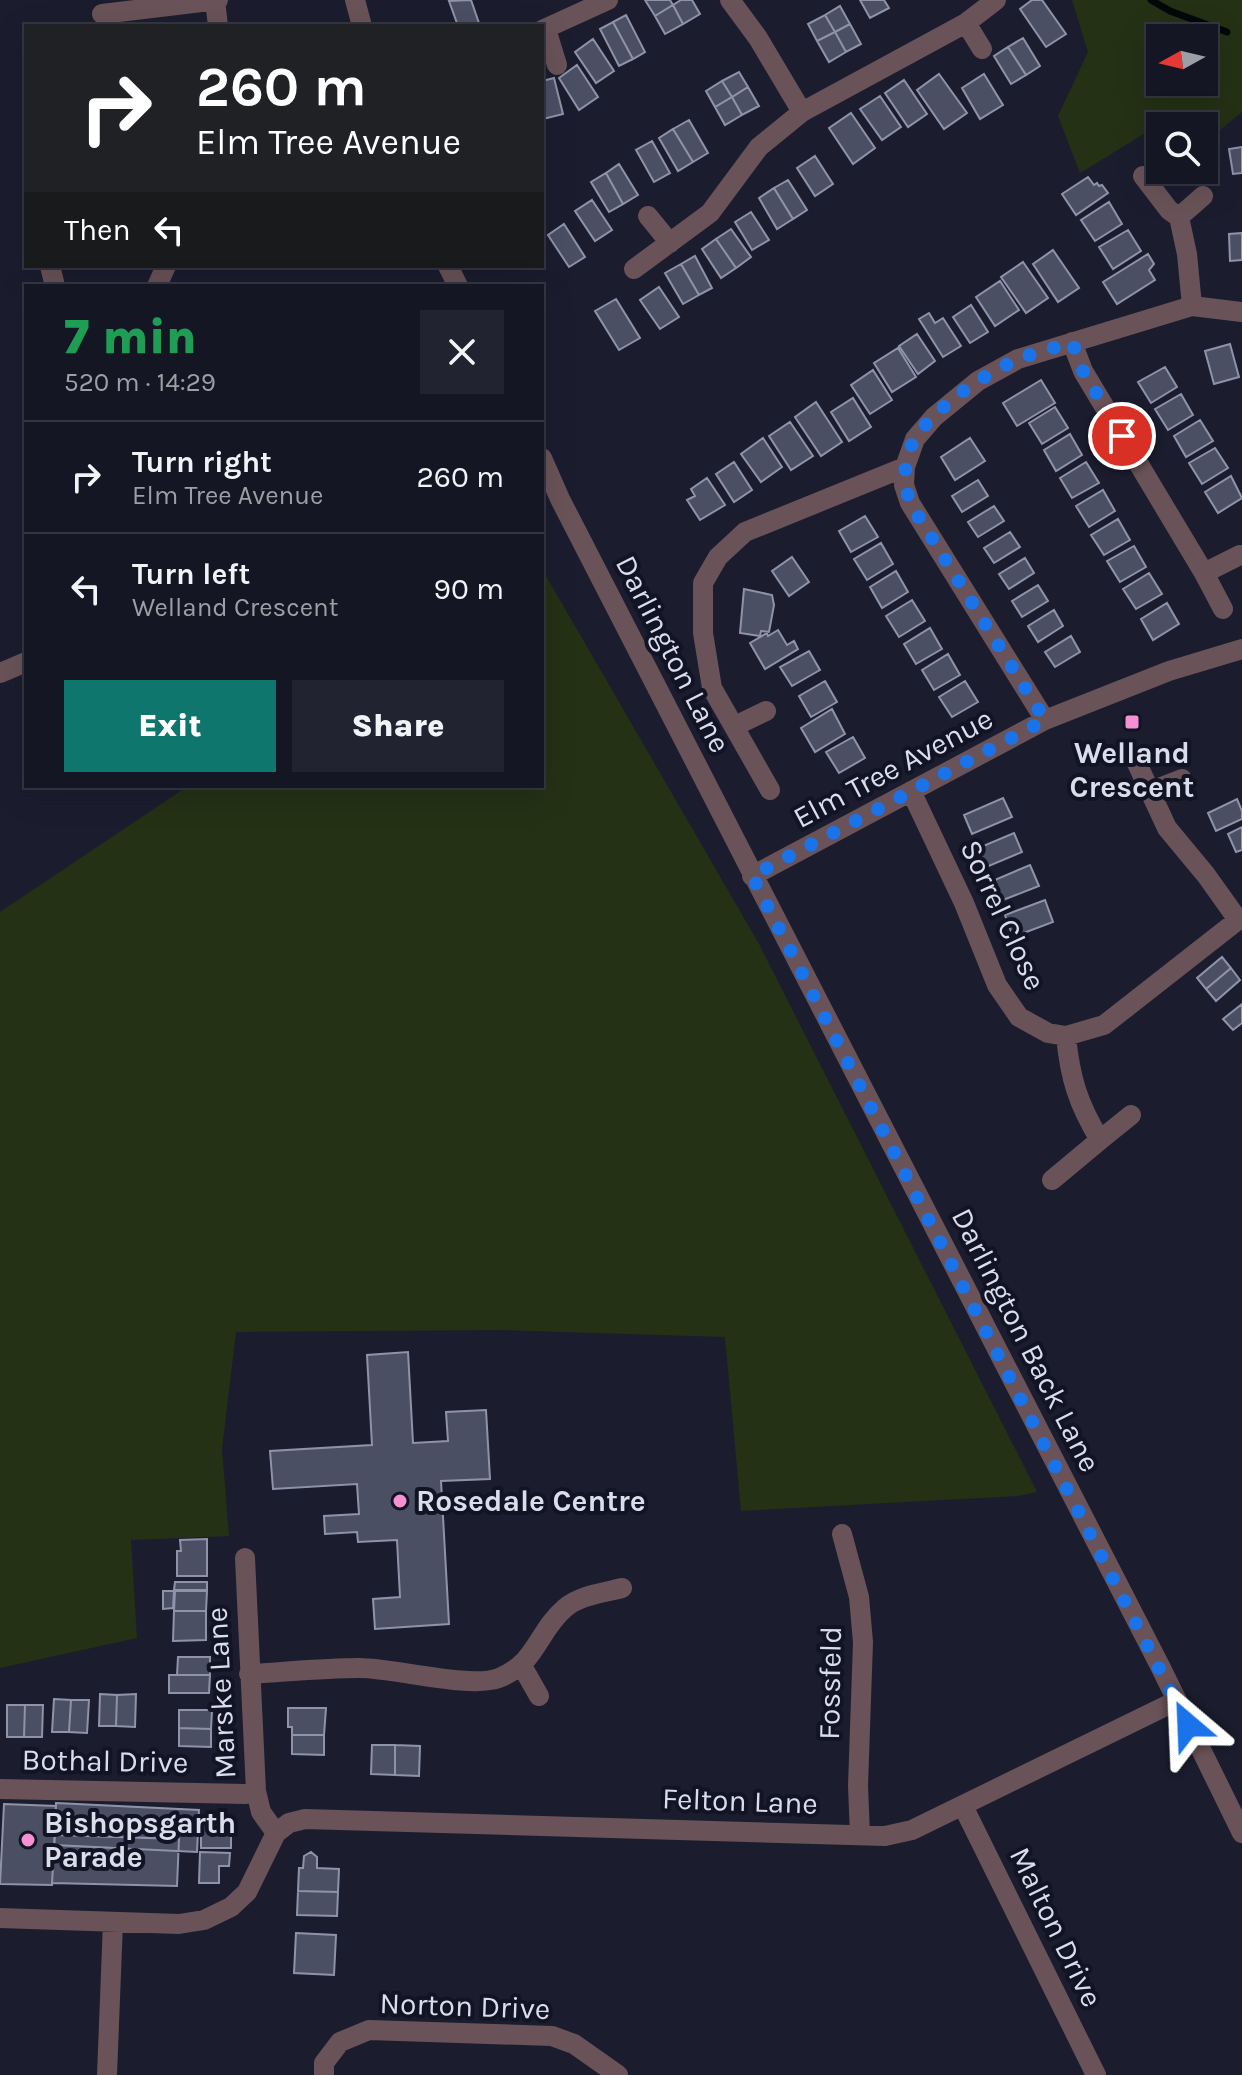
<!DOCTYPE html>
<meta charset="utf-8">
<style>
body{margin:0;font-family:Karla,sans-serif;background:#212330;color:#f1f3f6;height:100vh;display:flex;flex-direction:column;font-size:30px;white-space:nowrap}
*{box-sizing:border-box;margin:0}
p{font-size:26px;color:#9d9fa6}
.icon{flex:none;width:44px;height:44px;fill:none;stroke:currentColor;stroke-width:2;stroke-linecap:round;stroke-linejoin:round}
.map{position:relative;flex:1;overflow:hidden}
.panel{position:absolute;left:24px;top:284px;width:520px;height:504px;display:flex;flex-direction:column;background:#141623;border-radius:0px;box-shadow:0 8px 32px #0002,0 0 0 2px #333541}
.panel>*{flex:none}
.banner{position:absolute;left:24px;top:24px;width:520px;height:244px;border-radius:0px;box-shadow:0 8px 32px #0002,0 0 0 2px #333541;background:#202124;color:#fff;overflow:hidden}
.needle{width:52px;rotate:262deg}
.tools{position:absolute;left:1146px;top:24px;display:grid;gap:16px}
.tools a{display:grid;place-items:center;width:72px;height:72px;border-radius:0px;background:#141623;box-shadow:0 8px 32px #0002,0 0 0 2px #333541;font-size:40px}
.pin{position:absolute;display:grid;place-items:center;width:68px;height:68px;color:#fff;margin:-34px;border:4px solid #fff;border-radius:50%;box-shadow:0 2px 8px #0007}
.me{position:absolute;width:88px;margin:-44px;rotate:334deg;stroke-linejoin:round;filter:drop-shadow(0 0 6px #0008)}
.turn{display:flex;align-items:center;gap:28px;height:168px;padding:0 40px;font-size:36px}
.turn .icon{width:104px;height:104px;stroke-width:2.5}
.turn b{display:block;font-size:56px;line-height:68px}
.then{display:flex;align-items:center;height:76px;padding:0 40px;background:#0003;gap:16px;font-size:30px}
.round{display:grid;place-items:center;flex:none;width:84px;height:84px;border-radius:0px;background:#212330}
.overview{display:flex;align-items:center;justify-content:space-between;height:136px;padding:0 40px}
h1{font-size:48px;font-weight:800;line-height:60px;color:#1e9e55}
.cta{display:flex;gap:16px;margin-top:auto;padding:16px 40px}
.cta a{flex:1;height:92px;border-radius:0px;background:#0f766e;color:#fff;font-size:32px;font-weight:800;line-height:92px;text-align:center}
.cta a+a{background:#212330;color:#f1f3f6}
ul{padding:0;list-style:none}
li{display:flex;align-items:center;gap:24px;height:112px;padding:0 40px;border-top:2px solid #333541}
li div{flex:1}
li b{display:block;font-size:30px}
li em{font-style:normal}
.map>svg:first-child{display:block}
.green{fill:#243115;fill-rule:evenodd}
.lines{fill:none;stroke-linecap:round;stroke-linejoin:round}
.stream{stroke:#000809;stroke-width:7}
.building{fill:#4b4f64;stroke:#8f93aa;stroke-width:2}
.minor{stroke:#695358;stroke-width:20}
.route{stroke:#1a73e8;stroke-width:14;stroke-dasharray:0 25.2}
.poi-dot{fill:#f591d2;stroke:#121425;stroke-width:3}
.labels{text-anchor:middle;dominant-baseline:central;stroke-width:8;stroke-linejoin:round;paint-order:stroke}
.street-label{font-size:30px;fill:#daddea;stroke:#121425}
.poi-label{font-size:30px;font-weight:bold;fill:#daddea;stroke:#121425;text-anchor:start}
</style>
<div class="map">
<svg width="1242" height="2075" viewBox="0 0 1242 2075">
<rect width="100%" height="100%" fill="#1b1d2f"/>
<path class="green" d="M 1072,0 L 1242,0 L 1242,112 L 1204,143 L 1204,126 L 1160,126 L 1160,138 L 1152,129 L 1080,173 L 1058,116 L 1088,52 ZM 1204,38 L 1204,82 L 1160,82 L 1160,38 Z
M 542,569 L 759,944 L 1037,1492 L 1017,1496 L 741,1511 L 725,1337 L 502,1330 L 236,1332 L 222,1449 L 229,1536 L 131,1540 L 137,1638 L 0,1668 L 0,912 L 188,786 L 542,786 Z"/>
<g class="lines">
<path class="stream" d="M 1151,0 L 1170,11 L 1227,32"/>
</g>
<path class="building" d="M 471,0 L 480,26 L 458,26 L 449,1 Z
M 645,0 L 670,0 L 673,5 L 655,16 Z
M 681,0 L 692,0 L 700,14 L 683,24 L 673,5 Z
M 860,0 L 884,0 L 889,8 L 870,18 Z
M 1032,0 L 1042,0 L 1066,34 L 1046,47 L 1020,9 Z
M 673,5 L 683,24 L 665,34 L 655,16 Z
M 840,6 L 850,24 L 835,32 L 825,15 Z
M 626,15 L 645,52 L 633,59 L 613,22 Z
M 825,15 L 835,32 L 817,41 L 808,24 Z
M 613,22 L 633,59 L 619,66 L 600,29 Z
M 850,24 L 861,44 L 846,52 L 835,32 Z
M 835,32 L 846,52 L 829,62 L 817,41 Z
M 1023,38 L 1040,66 L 1026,75 L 1008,47 Z
M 593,39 L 614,71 L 596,83 L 575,52 Z
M 1008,47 L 1026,75 L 1011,84 L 994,56 Z
M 577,65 L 598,97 L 579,110 L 559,78 Z
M 739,72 L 748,87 L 732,97 L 722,81 Z
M 939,74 L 967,113 L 944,129 L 917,90 Z
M 984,74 L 1003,105 L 980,119 L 962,88 Z
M 554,78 L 563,114 L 543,119 L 542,81 Z
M 904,80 L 927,114 L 908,127 L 885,93 Z
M 722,81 L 732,97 L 715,107 L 706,91 Z
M 748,87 L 759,106 L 742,115 L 732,97 Z
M 880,96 L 901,127 L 882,140 L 860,109 Z
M 732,97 L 742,115 L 725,125 L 715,107 Z
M 851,113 L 875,148 L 853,164 L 829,128 Z
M 689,120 L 708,153 L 693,162 L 673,129 Z
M 673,129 L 693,162 L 678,171 L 659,138 Z
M 652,141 L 670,173 L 654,182 L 636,150 Z
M 1242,147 L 1242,173 L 1233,174 L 1229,149 Z
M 815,156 L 833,184 L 815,196 L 797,168 Z
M 619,164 L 638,195 L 623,204 L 606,173 Z
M 606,173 L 623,204 L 609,212 L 591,182 Z
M 1088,177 L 1094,185 L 1097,183 L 1099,186 L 1102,185 L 1108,193 L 1076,215 L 1062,194 Z
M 788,180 L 807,210 L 793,219 L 774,188 Z
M 774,188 L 793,219 L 777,229 L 759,198 Z
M 592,200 L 612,230 L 595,241 L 575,211 Z
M 1109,202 L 1122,224 L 1095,241 L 1081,220 Z
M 751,212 L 769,240 L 752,250 L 735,222 Z
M 564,224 L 585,257 L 569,267 L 548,235 Z
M 731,229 L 751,257 L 736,268 L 716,239 Z
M 1128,230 L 1141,251 L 1113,269 L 1099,247 Z
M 1242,233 L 1242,260 L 1230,261 L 1229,234 Z
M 716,239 L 736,268 L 721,278 L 702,249 Z
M 1053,250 L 1079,288 L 1058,302 L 1033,264 Z
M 1148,254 L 1154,264 L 1149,270 L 1155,280 L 1117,304 L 1103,282 Z
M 695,256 L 712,288 L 699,295 L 681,264 Z
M 1023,262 L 1048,298 L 1026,313 L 1001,277 Z
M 681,264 L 699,295 L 683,304 L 665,273 Z
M 1000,281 L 1019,310 L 995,326 L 976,297 Z
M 659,287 L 679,317 L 660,329 L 640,300 Z
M 616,299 L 640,338 L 619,350 L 595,311 Z
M 971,305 L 988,332 L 970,343 L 953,317 Z
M 929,313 L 935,323 L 943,318 L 961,346 L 943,357 L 919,319 Z
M 917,334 L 935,361 L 918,374 L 899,346 Z
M 1230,344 L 1239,377 L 1214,384 L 1205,351 Z
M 898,348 L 916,377 L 892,392 L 874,363 Z
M 1165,367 L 1177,387 L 1151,403 L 1138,382 Z
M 873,370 L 892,400 L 870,414 L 851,385 Z
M 1041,380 L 1055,403 L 1017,426 L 1003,403 Z
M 1181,394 L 1193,415 L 1168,430 L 1155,409 Z
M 853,398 L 871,427 L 849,441 L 831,412 Z
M 816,402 L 842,442 L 821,456 L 795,417 Z
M 1055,407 L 1068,428 L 1042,444 L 1029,423 Z
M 1200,420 L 1213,441 L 1186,457 L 1174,436 Z
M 790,422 L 813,456 L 791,470 L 769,436 Z
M 1070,434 L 1082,455 L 1056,471 L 1044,450 Z
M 763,438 L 782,467 L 761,482 L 741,454 Z
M 970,438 L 985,461 L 955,480 L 941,457 Z
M 1215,448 L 1228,468 L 1202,484 L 1189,463 Z
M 734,462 L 752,490 L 734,502 L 716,474 Z
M 1086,462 L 1099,483 L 1072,498 L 1060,478 Z
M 1231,476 L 1242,498 L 1218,513 L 1205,492 Z
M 707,478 L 725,505 L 700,520 L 687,500 L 695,496 L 691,489 Z
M 978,480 L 988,496 L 962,512 L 952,496 Z
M 1103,490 L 1115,511 L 1089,527 L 1076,506 Z
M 994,506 L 1004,521 L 978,537 L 968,522 Z
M 865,516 L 878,537 L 851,552 L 839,531 Z
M 1118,519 L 1130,540 L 1104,555 L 1091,535 Z
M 1010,532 L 1020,547 L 994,563 L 984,548 Z
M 881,543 L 893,564 L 867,580 L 854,559 Z
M 1134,546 L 1146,567 L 1120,582 L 1107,561 Z
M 792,557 L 809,582 L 789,596 L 772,571 Z
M 1025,558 L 1034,573 L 1009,589 L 999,574 Z
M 896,571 L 908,592 L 882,608 L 870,587 Z
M 1149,573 L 1162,594 L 1136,609 L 1123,589 Z
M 1038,585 L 1048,601 L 1022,617 L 1012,601 Z
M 744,589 L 772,595 L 774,605 L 769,632 L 761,631 L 760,636 L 740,633 Z
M 912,600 L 925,621 L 899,637 L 886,616 Z
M 1167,603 L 1179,624 L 1153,640 L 1141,619 Z
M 1054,610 L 1063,626 L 1038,642 L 1028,626 Z
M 930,628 L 942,649 L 916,664 L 904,644 Z
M 778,630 L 787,645 L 794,641 L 798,649 L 765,669 L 750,643 L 767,633 L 768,636 Z
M 1071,636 L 1080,652 L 1055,667 L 1045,652 Z
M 809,651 L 820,670 L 792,686 L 780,667 Z
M 948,654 L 960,675 L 934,690 L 922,670 Z
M 825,681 L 837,702 L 811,717 L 799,696 Z
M 965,681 L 978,702 L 952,717 L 939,697 Z
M 832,709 L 845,734 L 815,752 L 801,728 Z
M 853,737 L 865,758 L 839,773 L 826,752 Z
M 1003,798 L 1012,817 L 972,834 L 964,815 Z
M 1237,799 L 1242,811 L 1242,819 L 1216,831 L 1208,813 Z
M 1242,827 L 1242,850 L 1236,852 L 1228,834 Z
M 1014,833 L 1022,852 L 984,868 L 976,849 Z
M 1030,865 L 1039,886 L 998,902 L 990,882 Z
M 1045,900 L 1053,922 L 1013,937 L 1005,915 Z
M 1222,957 L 1231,968 L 1206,989 L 1197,978 Z
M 1231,968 L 1240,980 L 1216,1001 L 1206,989 Z
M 1242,1004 L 1242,1023 L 1233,1030 L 1223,1019 Z
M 408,1352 L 413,1443 L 448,1441 L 446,1412 L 486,1410 L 490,1479 L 441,1481 L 449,1624 L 375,1629 L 373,1599 L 400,1597 L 397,1540 L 358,1542 L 357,1532 L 325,1534 L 324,1516 L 359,1514 L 357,1484 L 273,1489 L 270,1451 L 372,1445 L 367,1355 Z
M 207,1539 L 207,1576 L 177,1576 L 177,1551 L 181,1551 L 180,1540 Z
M 175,1582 L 207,1582 L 207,1590 L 174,1590 Z
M 163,1591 L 174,1591 L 173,1608 L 163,1609 Z
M 175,1591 L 207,1591 L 206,1611 L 174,1611 Z
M 174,1611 L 206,1611 L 206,1640 L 173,1641 Z
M 178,1657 L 210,1657 L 210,1675 L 177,1675 Z
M 169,1675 L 210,1675 L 209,1693 L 169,1693 Z
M 100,1694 L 117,1695 L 116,1726 L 99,1726 Z
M 136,1694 L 135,1727 L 116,1726 L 117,1695 Z
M 54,1699 L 71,1700 L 69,1732 L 52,1732 Z
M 71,1700 L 89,1700 L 87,1733 L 69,1732 Z
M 7,1705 L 25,1705 L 24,1737 L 7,1737 Z
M 25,1705 L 43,1705 L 42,1737 L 24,1737 Z
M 288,1708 L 326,1708 L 324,1735 L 292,1735 L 292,1727 L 288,1727 Z
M 179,1710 L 212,1710 L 211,1729 L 179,1728 Z
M 179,1728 L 211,1729 L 211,1747 L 179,1746 Z
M 292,1735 L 324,1735 L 324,1755 L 292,1754 Z
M 372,1745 L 395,1745 L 395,1775 L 371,1774 Z
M 395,1745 L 420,1746 L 419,1776 L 395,1775 Z
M 56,1803 L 199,1810 L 197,1852 L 54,1845 Z
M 4,1804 L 56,1806 L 52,1885 L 0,1884 Z
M 201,1819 L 223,1819 L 223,1831 L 231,1831 L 231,1848 L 201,1848 Z
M 55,1835 L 179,1839 L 177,1886 L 52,1883 Z
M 200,1852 L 230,1853 L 229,1866 L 219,1866 L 219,1883 L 199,1883 Z
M 311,1852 L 317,1857 L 317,1868 L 339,1869 L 338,1892 L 298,1891 L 299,1868 L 303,1868 L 304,1856 Z
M 298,1891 L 338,1892 L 337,1916 L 297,1915 Z
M 296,1933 L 336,1935 L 334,1975 L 294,1973 Z"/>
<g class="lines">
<path class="minor" d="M 215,0 L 218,26
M 355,0 L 362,26
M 730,0 L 758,38 L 802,112 L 966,23 L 996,0
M 102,14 L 218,0
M 966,23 L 982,49
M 546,29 L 557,65
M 542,30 L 608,0
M 1143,176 L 1169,210 L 1179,217 L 1187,254 L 1192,306
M 648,216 L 670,243
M 1179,217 L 1203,196
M 50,266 L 55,286
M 448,266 L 458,286
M 634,269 L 710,213 L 759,147 L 802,112
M 157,286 L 166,266
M 1072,342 L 1083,371 L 1204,573 L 1223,609
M 542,458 L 560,499 L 1160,1666 L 1242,1833
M 1204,573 L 1240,555
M 0,673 L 26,662
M 1045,720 L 910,503 L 904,485 L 905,467 L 915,439 L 934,417 L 978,381 L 1018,359 L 1192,306 L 1242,312
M 735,726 L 766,711
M 770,790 L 712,688 L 703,633 L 703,583 L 718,557 L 745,532 L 905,467
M 911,791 L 964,903 L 997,985 L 1019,1017 L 1048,1033 L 1066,1036 L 1104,1025 L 1238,920 L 1206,875 L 1167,828 L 1135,759
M 1151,791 L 1182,779
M 752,876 L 1045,720 L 1169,671 L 1242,649
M 1100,1140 L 1131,1115
M 1052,1180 L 1100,1140 C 1078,1104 1070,1078 1066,1036
M 842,1534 L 859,1597 L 863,1642 L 858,1786 L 860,1835
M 522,1666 L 539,1696
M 249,1674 C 285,1672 323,1668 359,1668 C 395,1668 470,1689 499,1678 C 537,1663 537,1632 565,1608 C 580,1595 603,1593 622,1588
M 0,1789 L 245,1794 L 256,1791
M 963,1806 L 1096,2075
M 276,1833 L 289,1823 L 305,1819 L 885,1836 L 912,1830 L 1176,1701
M 0,1918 L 179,1924 L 204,1920 L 231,1907 L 247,1892 L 276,1833 L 261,1812 L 256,1791 L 245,1558
M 107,2075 L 113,1922
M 324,2075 L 324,2063 L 340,2042 L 369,2030 L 552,2036 L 574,2044 L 618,2075"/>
</g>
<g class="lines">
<path class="route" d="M 1122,436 L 1083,371 L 1072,342 C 1055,348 1035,352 1019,359 C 985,373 936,407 916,437 C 903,457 903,481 910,503 L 1045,720 L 752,876 L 1188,1725"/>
</g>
<g class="poi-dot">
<rect x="1124" y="714" width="16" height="16" rx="4"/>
<circle cx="400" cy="1501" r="8"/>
<circle cx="28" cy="1840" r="8"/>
</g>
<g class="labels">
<g class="street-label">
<text transform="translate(673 654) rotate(63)">Darlington Lane</text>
<text transform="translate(893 768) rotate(-28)">Elm Tree Avenue</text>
<text transform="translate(1003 915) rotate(65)">Sorrel Close</text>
<text transform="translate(1026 1340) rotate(63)">Darlington Back Lane</text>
<text transform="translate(830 1683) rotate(-89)">Fossfeld</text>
<text transform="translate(221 1693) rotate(-93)">Marske Lane</text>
<text transform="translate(105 1761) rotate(1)">Bothal Drive</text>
<text transform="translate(740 1801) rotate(2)">Felton Lane</text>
<text transform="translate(1056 1927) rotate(64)">Malton Drive</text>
<text transform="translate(465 2006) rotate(2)">Norton Drive</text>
</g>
<g class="poi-label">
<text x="1132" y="753" text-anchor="middle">Welland<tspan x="1132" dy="34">Crescent</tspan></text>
<text x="416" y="1501">Rosedale Centre</text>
<text x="44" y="1823">Bishopsgarth<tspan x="44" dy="34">Parade</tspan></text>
</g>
</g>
</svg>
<div class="tools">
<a><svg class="needle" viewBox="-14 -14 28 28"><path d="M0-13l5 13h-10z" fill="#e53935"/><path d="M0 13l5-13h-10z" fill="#9d9fa6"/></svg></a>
<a><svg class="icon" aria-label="search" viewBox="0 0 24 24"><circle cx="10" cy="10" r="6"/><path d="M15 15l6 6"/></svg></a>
</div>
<div class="pin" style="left:1122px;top:436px;background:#d93025"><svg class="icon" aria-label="arrive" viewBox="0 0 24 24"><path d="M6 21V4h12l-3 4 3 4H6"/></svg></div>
<svg class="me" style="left:1188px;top:1725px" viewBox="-20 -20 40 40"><path d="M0-17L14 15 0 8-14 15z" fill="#1a73e8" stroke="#fff" stroke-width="4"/></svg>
<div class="banner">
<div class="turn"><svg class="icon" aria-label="right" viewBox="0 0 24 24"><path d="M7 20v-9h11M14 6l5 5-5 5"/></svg><div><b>260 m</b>Elm Tree Avenue</div></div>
<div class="then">Then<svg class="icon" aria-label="left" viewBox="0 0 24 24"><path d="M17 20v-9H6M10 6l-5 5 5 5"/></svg></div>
</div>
<section class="panel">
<div class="overview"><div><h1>7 min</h1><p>520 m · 14:29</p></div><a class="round"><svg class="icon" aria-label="close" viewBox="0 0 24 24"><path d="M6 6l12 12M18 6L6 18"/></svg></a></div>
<ul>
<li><svg class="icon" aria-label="right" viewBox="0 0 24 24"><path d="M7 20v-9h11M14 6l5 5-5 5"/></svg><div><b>Turn right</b><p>Elm Tree Avenue</p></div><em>260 m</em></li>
<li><svg class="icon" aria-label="left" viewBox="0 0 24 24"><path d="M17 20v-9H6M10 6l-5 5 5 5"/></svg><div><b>Turn left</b><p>Welland Crescent</p></div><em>90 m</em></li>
</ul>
<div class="cta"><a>Exit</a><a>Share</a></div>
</section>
</div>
